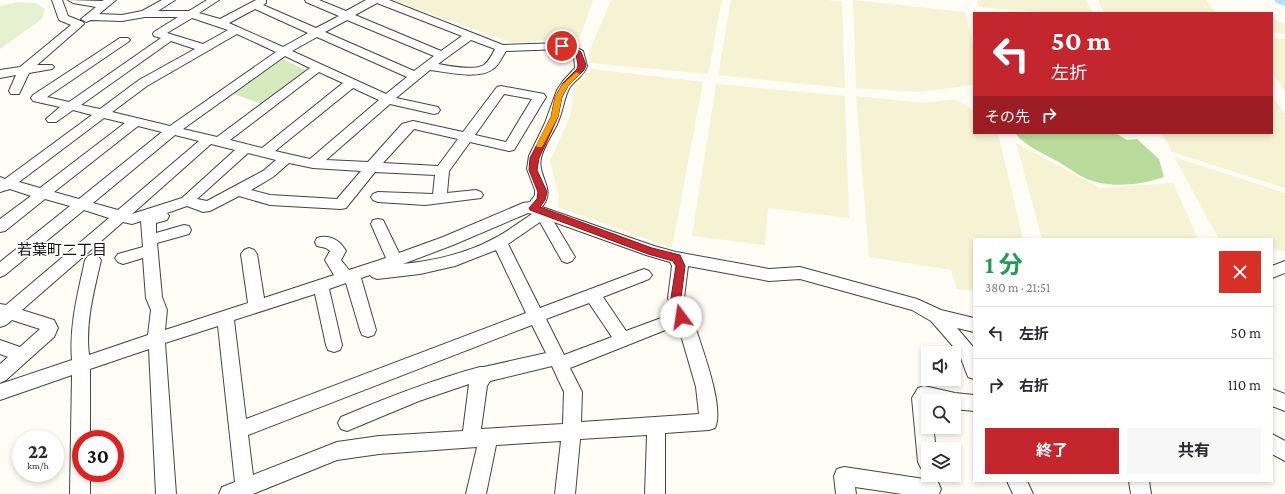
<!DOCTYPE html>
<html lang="ja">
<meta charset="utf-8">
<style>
body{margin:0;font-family:"Crimson Pro","Noto Sans JP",serif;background:#f7f7f7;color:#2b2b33;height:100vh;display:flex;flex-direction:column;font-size:15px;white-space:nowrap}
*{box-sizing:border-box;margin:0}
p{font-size:13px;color:#7c7c81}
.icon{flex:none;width:22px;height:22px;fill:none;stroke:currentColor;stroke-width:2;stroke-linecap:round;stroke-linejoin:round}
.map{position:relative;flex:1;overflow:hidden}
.details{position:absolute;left:973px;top:238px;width:300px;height:244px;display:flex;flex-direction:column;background:#fff;border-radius:0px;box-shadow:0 2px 6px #0003}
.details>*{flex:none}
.guide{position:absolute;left:973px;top:12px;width:300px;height:122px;border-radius:0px;box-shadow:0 2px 6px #0003;background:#c4262e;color:#fff;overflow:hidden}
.controls{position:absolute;left:921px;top:346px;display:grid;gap:8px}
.controls a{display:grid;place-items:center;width:40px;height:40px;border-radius:0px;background:#fff;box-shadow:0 2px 6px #0003;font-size:20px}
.speed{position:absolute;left:12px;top:430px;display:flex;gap:8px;font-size:20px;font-weight:700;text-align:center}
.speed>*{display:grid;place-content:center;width:52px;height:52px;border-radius:50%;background:#fff;box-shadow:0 2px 6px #0003;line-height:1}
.speed small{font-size:10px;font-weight:400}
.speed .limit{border:6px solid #d22;background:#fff;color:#111}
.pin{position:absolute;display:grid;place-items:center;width:34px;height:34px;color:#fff;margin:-17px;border:2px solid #fff;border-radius:50%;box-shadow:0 1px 4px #0007}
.me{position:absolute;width:44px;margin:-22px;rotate:346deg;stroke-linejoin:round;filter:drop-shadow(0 0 3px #0008)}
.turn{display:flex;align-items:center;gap:14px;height:84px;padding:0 12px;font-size:18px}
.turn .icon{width:52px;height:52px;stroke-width:2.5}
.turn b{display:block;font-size:28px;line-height:34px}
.then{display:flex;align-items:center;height:38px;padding:0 12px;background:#0003;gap:8px;font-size:15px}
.round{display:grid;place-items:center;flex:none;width:42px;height:42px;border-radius:0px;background:#f7f7f7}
.overview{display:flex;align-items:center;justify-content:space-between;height:68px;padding:0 12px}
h1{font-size:24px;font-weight:700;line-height:30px;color:#1e9e55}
.primary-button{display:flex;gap:8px;margin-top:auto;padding:8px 12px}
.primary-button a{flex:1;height:46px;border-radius:0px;background:#c4262e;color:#fff;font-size:16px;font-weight:700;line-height:46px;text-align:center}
.primary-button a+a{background:#f7f7f7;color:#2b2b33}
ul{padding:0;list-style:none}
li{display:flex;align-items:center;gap:12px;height:52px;padding:0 12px;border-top:1px solid #e1e1e2}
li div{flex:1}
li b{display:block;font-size:15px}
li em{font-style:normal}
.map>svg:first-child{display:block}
.farmland{fill:#f6f3d4}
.green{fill:#d5ebbd}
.forest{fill:#b9dc9c}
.pitch{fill:#e6f2cf}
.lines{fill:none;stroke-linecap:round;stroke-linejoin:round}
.river{fill:#b9e0f7;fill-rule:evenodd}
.minor-casing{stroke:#444;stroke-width:2}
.minor{fill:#fff;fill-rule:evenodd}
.route{fill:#c4262e;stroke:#7f191e}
.slow{fill:#f59e0b}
.labels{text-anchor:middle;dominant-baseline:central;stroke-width:4;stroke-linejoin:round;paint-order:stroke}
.neighbourhood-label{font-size:15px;fill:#111;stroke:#fff}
</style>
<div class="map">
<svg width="1285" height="494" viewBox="0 0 1285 494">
<rect width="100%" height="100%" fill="#fffdf5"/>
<path class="farmland" d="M 394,0 L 593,0 L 580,37 L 512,43 Z
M 611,0 L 722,0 L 708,74 L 590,63 L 589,52 Z
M 731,0 L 828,0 L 842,2 L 845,88 L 718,75 Z
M 853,0 L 965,12 L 974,48 L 974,85 L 918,92 L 856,88 Z
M 977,0 L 1086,0 L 1093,13 L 1053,13 L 979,7 Z
M 1098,0 L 1206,0 L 1216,13 L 1104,13 Z
M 1272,19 L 1285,23 L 1285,34 L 1272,32 Z
M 1272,38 L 1285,39 L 1285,92 L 1272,73 Z
M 592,69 L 703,82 L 672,248 L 558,207 L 559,196 L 550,161 L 570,116 L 575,84 Z
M 716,84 L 845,96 L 849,218 L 768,208 L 765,245 L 692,236 Z
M 1272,95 L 1285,114 L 1285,188 L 1172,152 L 1162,133 L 1272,133 Z
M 856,96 L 925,103 L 955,99 L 974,111 L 974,133 L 998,133 L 1023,239 L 974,239 L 974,291 L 957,289 L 951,270 L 869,257 Z
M 1016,143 L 1100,188 L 1173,183 L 1198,239 L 1042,239 Z
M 1174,157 L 1285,193 L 1285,251 L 1272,249 L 1272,239 L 1219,239 Z"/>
<path class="green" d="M 283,59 L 309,72 L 265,105 L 234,94 Z"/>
<path class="forest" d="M 1015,133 L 1115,133 L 1127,140 L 1137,139 L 1159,159 L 1164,177 C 1141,185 1109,189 1085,178 C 1074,173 1064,164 1053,159 C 1039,151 1025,146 1015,133 Z"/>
<path class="pitch" d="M 18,2 L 36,3 L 45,9 L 42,19 L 0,49 L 0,6 Z"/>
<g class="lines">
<path class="river" d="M 1274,0 L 1285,0 L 1285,6 L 1276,3 Z"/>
<g class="minor-casing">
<path id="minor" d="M 52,0 L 62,0 L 68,16 L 83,22 L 84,24 L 37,65 L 52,65 L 54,67 L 52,69 L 29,73 L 19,94 L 11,94 L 9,91 L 16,75 L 0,78 L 0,70 L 20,67 L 71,25 L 59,20 Z
M 68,0 L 102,1 L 104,0 L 116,0 L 99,14 L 122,15 L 142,11 L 162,0 L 175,0 L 158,11 L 189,11 L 207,0 L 219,0 L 199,13 L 220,19 L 256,0 L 266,0 L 266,3 L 263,5 L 316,28 L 339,16 L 306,2 L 305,0 L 319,0 L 346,11 L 366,0 L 389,0 L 503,45 L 561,43 L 573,46 L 583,51 L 587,66 C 584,76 576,79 570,87 C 564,97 563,111 558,122 C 553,134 544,145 541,158 C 537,178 557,188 542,207 L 654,246 L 676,252 L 769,269 L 800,267 L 917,299 L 941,310 L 974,318 L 974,332 L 957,328 L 974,348 L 974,379 L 968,377 L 959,353 L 931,321 L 912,310 L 800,279 L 769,281 L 688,266 L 684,298 L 688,314 L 694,323 C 701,346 725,407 715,428 L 709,430 L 665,433 L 665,494 L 645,494 L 647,435 L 580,439 L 575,494 L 555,494 L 561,441 L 496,445 L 486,494 L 466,494 L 477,447 L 379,454 L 337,460 L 253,494 L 219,494 L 222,487 L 235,482 L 218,326 L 165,343 L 176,494 L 156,494 L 149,349 L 90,369 L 90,439 L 81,439 L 81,473 L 90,473 L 90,494 L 70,494 L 72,375 L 0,400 L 0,384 L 72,360 C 69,326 78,293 85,260 L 88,256 L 93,254 L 98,256 L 101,260 C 94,291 85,323 89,355 L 148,335 L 151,310 L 146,298 L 143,258 L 123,264 L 118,262 L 115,258 L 118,254 L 143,247 L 141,221 L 132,224 L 123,222 L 22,310 L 54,320 L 58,328 L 54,337 L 6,380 L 0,383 L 0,364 L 8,357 L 0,354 L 0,340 L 20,347 L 40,329 L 12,320 L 6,325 L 0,327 L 0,304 L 6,305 L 109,218 L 84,210 L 5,275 L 0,277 L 0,262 L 70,206 L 45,199 L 5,231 L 0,232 L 0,219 L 31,196 L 10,189 L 0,192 L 0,177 L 5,179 L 92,115 L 73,110 L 56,122 L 48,122 L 46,119 L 60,107 L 33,101 L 31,98 L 33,95 L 120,38 L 128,38 L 130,40 L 128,42 L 47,97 L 69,102 L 161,38 L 154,36 L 153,34 L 154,32 L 178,17 L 145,17 L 122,21 L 91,20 L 86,22 L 81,19 L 96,7 L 73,3 ZM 377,3 L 462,36 L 441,51 L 355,15 ZM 255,9 L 308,33 L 283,47 L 229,23 ZM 192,18 L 228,30 L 203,44 L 167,33 ZM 347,20 L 434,56 L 414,71 L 325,32 ZM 237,34 L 276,52 L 170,126 L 112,112 L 147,86 ZM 317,37 L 407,77 L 386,94 L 292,51 ZM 471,40 L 495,49 C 492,55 489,61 484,65 C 474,71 449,66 438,64 ZM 171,41 L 195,49 L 139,80 L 100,109 L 81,105 ZM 561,49 L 574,55 L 575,68 L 563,81 L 557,90 L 545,123 L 529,156 L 527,169 L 535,190 L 535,195 L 530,202 L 523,203 L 443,237 L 399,253 L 383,220 L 378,219 L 373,220 L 371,224 L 386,258 L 349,270 L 341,260 L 346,251 C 340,240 329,234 317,238 L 315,242 L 317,246 L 326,248 L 330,251 L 325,260 L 334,275 L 264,298 L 257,254 L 254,250 L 249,248 L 244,250 L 241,254 L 248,303 L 165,330 L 167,310 L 162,297 L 157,243 L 189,234 L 191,230 L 189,226 L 184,225 L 156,233 L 156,223 L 167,220 L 169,216 L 167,213 L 187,206 L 203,212 L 210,211 L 239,196 L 270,205 L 341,209 L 346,208 L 375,172 L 435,175 L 433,194 L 378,192 L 373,194 L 371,197 L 373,200 L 378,202 L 425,205 L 481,198 L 483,195 L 481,192 L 476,190 L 447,193 L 449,171 L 470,142 L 509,151 L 514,150 L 546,97 L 544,94 L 501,86 L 497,87 L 463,132 L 413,121 L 409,122 L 402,124 L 368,162 L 326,160 L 390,104 L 434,114 L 438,113 L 440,110 L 438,107 L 396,98 L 430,70 C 447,72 478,80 493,69 C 499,65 502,57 506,51 ZM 285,56 L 310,68 L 217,137 L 183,129 ZM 319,72 L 343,83 L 262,148 L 230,140 ZM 353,88 L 379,100 L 310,159 L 275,151 ZM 504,94 L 532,99 L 506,142 L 475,135 ZM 104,118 L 125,123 L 40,188 L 19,182 ZM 138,126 L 162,132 L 79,199 L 54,192 ZM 414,129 L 458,139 L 438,166 L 383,163 ZM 175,135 L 199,141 L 118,210 L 93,203 ZM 211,144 L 235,150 L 182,198 L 132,214 ZM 248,153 L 276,160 L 263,171 L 207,201 L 197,199 ZM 289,163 L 313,168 L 361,171 L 337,199 L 270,195 L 251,190 L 273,177 ZM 528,213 L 532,214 C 520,222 508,231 495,238 C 468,253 433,261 403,264 L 453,245 ZM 540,222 L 562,261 L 567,263 L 572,261 L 575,257 L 554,222 L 646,255 L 670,262 L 672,266 L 668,298 L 672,314 L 626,331 L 603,297 L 649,279 L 652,275 L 649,271 L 644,269 L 540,308 L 508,244 ZM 496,250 L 526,313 L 246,419 L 234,320 L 315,294 L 326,345 L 328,350 L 334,352 L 340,350 L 342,345 L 329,289 L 346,283 L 360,330 L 362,335 L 368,337 L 374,335 L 376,330 L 361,278 L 370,275 L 372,277 L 377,279 L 420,274 L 455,266 ZM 589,303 L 612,337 L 564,355 L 546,319 ZM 532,325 L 546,353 L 484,367 L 480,367 C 432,380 386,398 341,417 L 338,423 L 341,429 L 347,431 L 419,401 L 469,384 L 463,431 L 379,436 L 337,442 L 253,475 L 248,435 ZM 678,325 L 696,387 L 699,414 L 581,422 L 582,392 L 570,368 ZM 552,366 L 564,392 L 563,424 L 481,429 L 487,386 L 490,381 Z
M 1285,261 L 1285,273 L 1272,278 L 1272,266 Z
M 924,386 L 955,393 L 974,395 L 974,411 L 954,409 L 954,401 L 928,401 L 928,427 L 933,427 L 936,449 L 928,449 L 928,471 L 921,468 L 918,462 L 912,398 L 918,388 Z
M 1272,389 L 1285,394 L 1285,411 L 1272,406 Z
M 1272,434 L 1285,441 L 1285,461 L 1272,454 Z
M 844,467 L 931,480 L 938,482 L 941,489 L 939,494 L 902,494 L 855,487 L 856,494 L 836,494 L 834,476 L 837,469 Z
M 1007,481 L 1027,481 L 1033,494 L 1013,494 Z
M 1129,481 L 1149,481 L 1151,494 L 1131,494 Z"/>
</g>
<use href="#minor" class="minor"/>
</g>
<path class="route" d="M 562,44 L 571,46 L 581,52 L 586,65 L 584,70 L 568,86 L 562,97 L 558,117 L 539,158 L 537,170 L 547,192 L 545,200 L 540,207 L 652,248 L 680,255 L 685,266 L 681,298 L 686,317 L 685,319 L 678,319 L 671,298 L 676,266 L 673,261 L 648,254 L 530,210 L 529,208 L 537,199 L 538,192 L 529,170 L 530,158 L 551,117 L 555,97 L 563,83 L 577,69 L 578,65 L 576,54 L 566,49 L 559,47 L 559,45 Z"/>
<path class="slow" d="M 576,72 L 580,74 L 568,86 L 562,97 L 558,117 L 542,147 L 537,147 L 536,145 L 551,117 L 555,97 L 562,85 Z"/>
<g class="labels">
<g class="neighbourhood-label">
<text x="62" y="250">若葉町二丁目</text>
</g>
</g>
</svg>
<div class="controls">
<a><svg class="icon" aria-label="sound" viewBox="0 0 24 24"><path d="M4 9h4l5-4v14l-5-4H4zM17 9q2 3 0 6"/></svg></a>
<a><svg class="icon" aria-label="search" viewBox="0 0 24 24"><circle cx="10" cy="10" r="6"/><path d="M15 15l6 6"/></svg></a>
<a><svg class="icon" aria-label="layers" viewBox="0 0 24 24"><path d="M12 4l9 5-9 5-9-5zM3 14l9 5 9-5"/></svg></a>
</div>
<div class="speed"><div>22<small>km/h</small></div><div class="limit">30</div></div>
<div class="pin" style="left:562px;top:46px;background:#d93025"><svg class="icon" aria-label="arrive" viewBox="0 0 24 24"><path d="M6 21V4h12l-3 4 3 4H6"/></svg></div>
<svg class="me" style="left:681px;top:317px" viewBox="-20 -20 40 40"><circle r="19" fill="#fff"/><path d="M0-13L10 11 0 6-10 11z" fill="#c4262e"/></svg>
<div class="guide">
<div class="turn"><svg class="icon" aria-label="left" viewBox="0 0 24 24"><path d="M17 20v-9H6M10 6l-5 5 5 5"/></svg><div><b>50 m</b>左折</div></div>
<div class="then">その先<svg class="icon" aria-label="right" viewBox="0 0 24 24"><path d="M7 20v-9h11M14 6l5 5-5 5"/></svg></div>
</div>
<section class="details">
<div class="overview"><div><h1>1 分</h1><p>380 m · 21:51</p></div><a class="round" style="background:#d93025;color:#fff"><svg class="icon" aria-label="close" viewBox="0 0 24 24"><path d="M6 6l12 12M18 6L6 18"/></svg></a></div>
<ul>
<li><svg class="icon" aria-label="left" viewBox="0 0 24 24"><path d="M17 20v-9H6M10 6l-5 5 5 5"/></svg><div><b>左折</b></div><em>50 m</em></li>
<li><svg class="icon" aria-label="right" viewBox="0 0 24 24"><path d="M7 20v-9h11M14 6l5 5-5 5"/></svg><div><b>右折</b></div><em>110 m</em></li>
</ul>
<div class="primary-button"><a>終了</a><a>共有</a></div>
</section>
</div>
